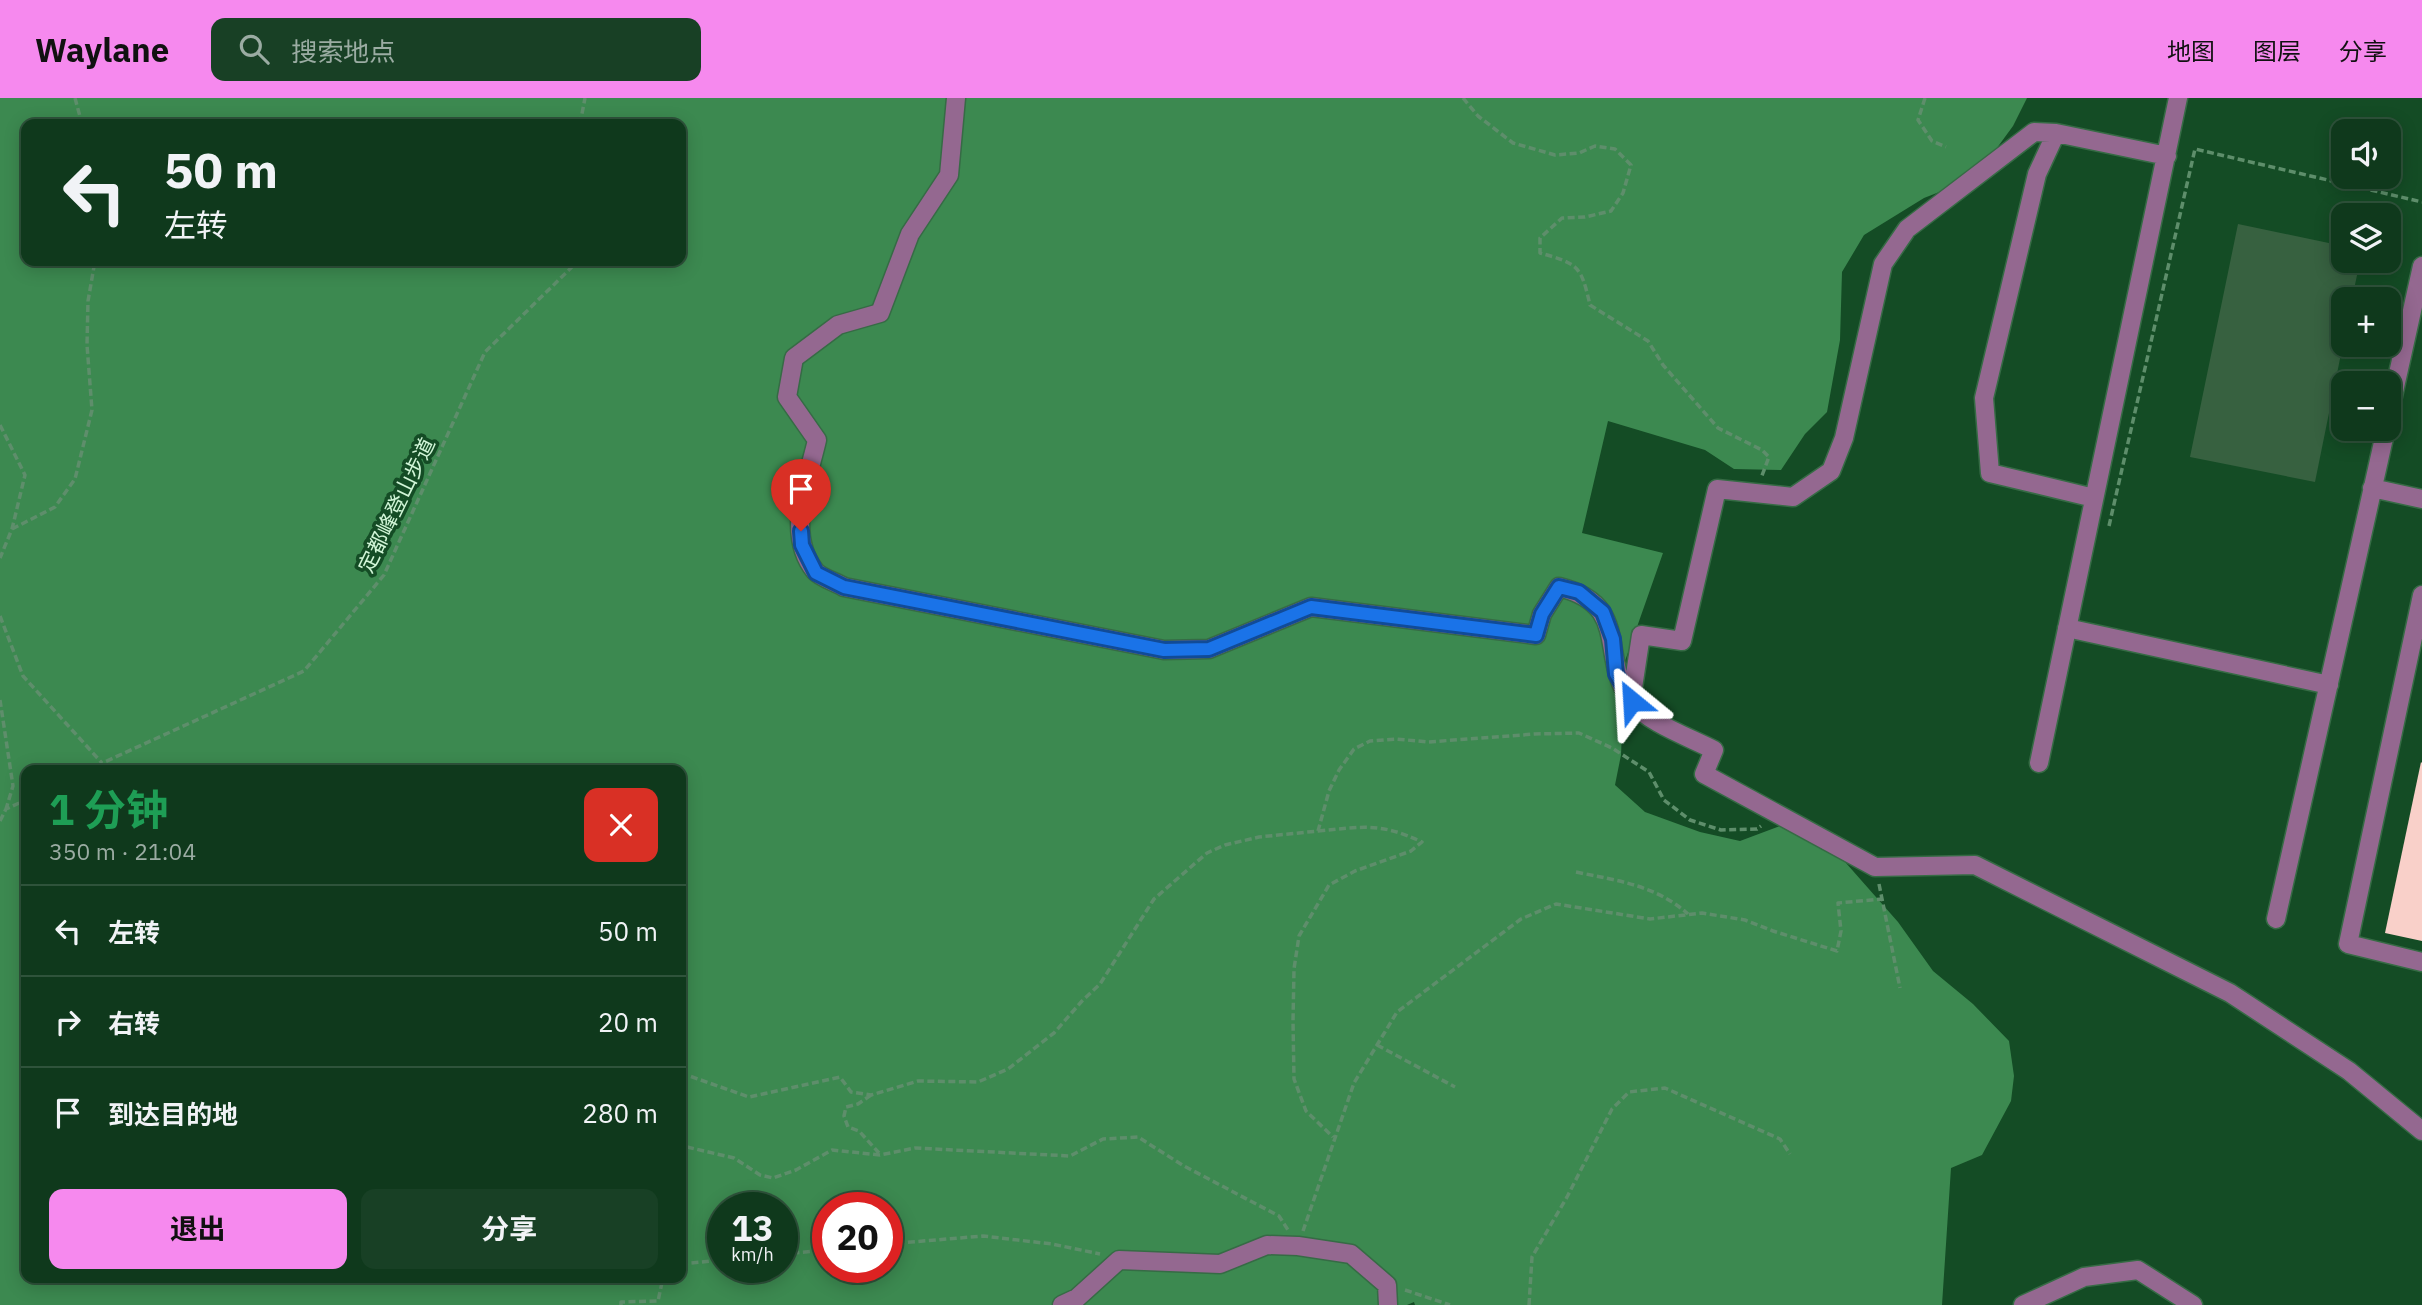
<!DOCTYPE html>
<html lang="zh">
<meta charset="utf-8">
<style>
body{margin:0;font-family:"IBM Plex Sans","Noto Sans SC",sans-serif;background:#184025;color:#f1f3f6;height:100vh;display:flex;flex-direction:column;font-size:26px;white-space:nowrap}
*{box-sizing:border-box;margin:0}
p{font-size:23px;color:#9baca3}
.icon{flex:none;width:38px;height:38px;fill:none;stroke:currentColor;stroke-width:2;stroke-linecap:round;stroke-linejoin:round}
.map{position:relative;flex:1;overflow:hidden}
.side{position:absolute;left:21px;top:667px;width:665px;height:518px;display:flex;flex-direction:column;background:#0f391c;border-radius:14px;box-shadow:0 4px 18px #0003,0 0 0 2px #2f533b}
.side>*{flex:none}
.top-card{position:absolute;left:21px;top:21px;width:665px;height:147px;border-radius:14px;box-shadow:0 4px 18px #0003,0 0 0 2px #2f533b;background:#0f391c;color:#f1f3f6;overflow:hidden}
.buttons{position:absolute;left:2331px;top:21px;display:grid;gap:14px}
.buttons a{display:grid;place-items:center;width:70px;height:70px;border-radius:14px;background:#0f391c;box-shadow:0 4px 18px #0003,0 0 0 2px #2f533b;font-size:35px}
.speed{position:absolute;left:707px;top:1094px;display:flex;gap:14px;font-size:35px;font-weight:700;text-align:center}
.speed>*{display:grid;place-content:center;width:91px;height:91px;border-radius:50%;background:#0f391c;box-shadow:0 4px 18px #0003,0 0 0 2px #2f533b;line-height:1}
.speed small{font-size:18px;font-weight:400}
.speed .limit{border:10px solid #d22;background:#fff;color:#111}
.pin{position:absolute;display:grid;place-items:center;width:60px;height:60px;color:#fff;margin:-72px -30px;border-radius:50% 50% 50% 0;rotate:-45deg;box-shadow:0 0 7px #0007}
.pin .icon{rotate:45deg}
.me{position:absolute;width:77px;margin:-38px;rotate:333deg;stroke-linejoin:round;filter:drop-shadow(0 0 5px #0008)}
.turn{display:flex;align-items:center;gap:24px;height:147px;padding:0 28px;font-size:32px}
.turn .icon{width:91px;height:91px;stroke-width:2.5}
.turn b{display:block;font-size:49px;line-height:60px}
.round{display:grid;place-items:center;flex:none;width:74px;height:74px;border-radius:14px;background:#184025}
.summary{display:flex;align-items:center;justify-content:space-between;height:119px;padding:0 28px}
h1{font-size:42px;font-weight:700;line-height:52px;color:#1e9e55}
.cta{display:flex;gap:14px;margin-top:auto;padding:14px 28px}
.cta a{flex:1;height:80px;border-radius:14px;background:#f689ee;color:#111;font-size:28px;font-weight:700;line-height:80px;text-align:center}
.cta a+a{background:#184025;color:#f1f3f6}
ul{padding:0;list-style:none}
li{display:flex;align-items:center;gap:21px;height:91px;padding:0 28px;border-top:2px solid #2f533b}
li div{flex:1}
li b{display:block;font-size:26px}
li em{font-style:normal}
header{display:flex;align-items:center;gap:42px;box-sizing:border-box;height:98px;padding:0 35px;background:#f689ee;color:#111}
header strong{font-size:33px}
nav{display:flex;gap:38px;margin-inline-start:auto;font-size:24px}
.search{width:490px;height:63px;background:#184025;display:flex;align-items:center;gap:18px;box-sizing:border-box;padding:0 24px;border-radius:14px;color:#9baca3;font-size:26px}
.map>svg:first-child{display:block}
.green{fill:#376140}
.forest{fill:#3c8950;fill-rule:evenodd}
.building{fill:#f9d0c9}
.lines{fill:none;stroke-linecap:round;stroke-linejoin:round}
.minor-casing{stroke:#366b45;stroke-width:21}
.path{stroke:#5e8e6b;stroke-width:3.5;stroke-dasharray:7 3.5;stroke-linecap:butt}
.minor{stroke:#946890;stroke-width:18}
.route-casing{stroke:#114b97;stroke-width:18}
.route{stroke:#1a73e8;stroke-width:12}
.labels{text-anchor:middle;dominant-baseline:central;stroke-width:7;stroke-linejoin:round;paint-order:stroke}
.street-label{font-size:21px;fill:#d2f6d8;stroke:#144c25}
</style>
<header>
<strong>Waylane</strong>
<div class="search"><svg class="icon" aria-label="search" viewBox="0 0 24 24"><circle cx="10" cy="10" r="6"/><path d="M15 15l6 6"/></svg>搜索地点</div>
<nav><a>地图</a><a>图层</a><a>分享</a></nav>
</header>
<div class="map">
<svg width="2422" height="1207" viewBox="0 0 2422 1207">
<rect width="100%" height="100%" fill="#144c25"/>
<path class="green" d="M 2238,126 L 2343,148 L 2343,163 L 2360,163 L 2352,201 L 2343,201 L 2343,246 L 2315,384 L 2190,359 Z"/>
<path class="forest" d="M 0,0 L 2027,0 L 2013,28 L 1975,80 L 1924,100 L 1864,137 L 1842,174 L 1840,242 L 1827,314 L 1805,336 L 1781,372 L 1734,371 L 1705,352 L 1608,323 L 1582,435 L 1663,455 L 1625,563 L 1621,657 L 1615,687 L 1645,714 L 1700,734 L 1740,743 L 1793,723 L 1831,748 L 1898,824 L 1933,873 L 1973,906 L 2009,943 L 2014,978 L 2011,1003 L 1982,1057 L 1951,1070 L 1942,1207 L 1415,1207 L 1414,1204 L 1407,1207 L 0,1207 ZM 26,26 L 681,26 L 681,163 L 26,163 ZM 26,672 L 681,672 L 681,1180 L 26,1180 ZM 723,1110 L 782,1110 L 782,1169 L 723,1169 ZM 828,1110 L 887,1110 L 887,1169 L 828,1169 Z"/>
<path class="building" d="M 2421,664 L 2422,665 L 2422,843 L 2385,835 Z"/>
<g class="lines">
<g class="minor-casing">
<path id="minor" d="M 956,0 L 949,77 L 910,136 L 880,215 L 838,227 L 794,260 L 787,299 L 817,342 C 808,382 785,436 815,473 C 821,480 836,484 844,489 L 1164,552 L 1209,551 L 1311,509 L 1536,537 L 1542,516 L 1559,489 C 1632,507 1598,558 1631,603 C 1648,625 1689,639 1714,652 L 1704,676 L 1875,769 L 1975,767 L 2230,895 L 2349,973 L 2422,1033
M 2056,35 L 2037,76 L 1984,300 L 1990,375 L 2094,400
M 2389,316 L 2422,168
M 2372,390 L 2422,401
M 2422,497 L 2348,846 L 2422,864
M 2067,530 L 2329,587
M 1631,603 L 1641,537 L 1682,543 L 1717,391 L 1793,399 L 1831,373 L 1844,340 L 1883,166 L 1907,131 L 2034,34 L 2056,35 L 2167,58
M 2039,665 L 2178,0
M 2276,821 L 2386,331
M 1062,1207 L 1077,1200 L 1119,1162 L 1220,1166 L 1267,1147 L 1298,1148 L 1351,1156 L 1387,1187 L 1388,1207
M 2023,1207 L 2084,1179 L 2138,1172 L 2193,1207"/>
</g>
<path class="path" d="M 75,0 L 82,26
M 1463,0 L 1478,18 L 1513,45 L 1555,57 L 1579,55 L 1595,48 L 1615,51 L 1631,67 L 1623,95 L 1611,113 L 1585,119 L 1562,120 L 1540,140 L 1540,155 C 1579,166 1581,168 1590,207 L 1648,243 L 1663,267 L 1718,330 L 1762,352 L 1769,359 L 1761,380
M 1925,0 L 1918,22 L 1932,43 L 1946,49
M 580,26 L 585,0
M 0,327 L 25,377 L 12,431 L 0,460
M 2109,428 L 2195,51 L 2422,104
M 12,431 L 55,409 L 75,381 L 92,312 L 87,247 L 88,203 L 95,163
M 0,518 L 23,578 L 102,665
M 0,602 L 13,688 L 6,711
M 87,672 L 304,573 L 384,477 L 485,254 L 575,166 L 575,163
M 0,723 L 6,711 L 26,702
M 1318,733 C 1362,729 1380,724 1422,744 L 1411,753 L 1355,773 L 1329,787 L 1299,838 L 1294,871 L 1293,923 L 1294,981 L 1306,1013 L 1333,1039
M 1576,774 C 1619,783 1655,787 1688,816
M 1879,786 L 1900,890
M 1377,947 L 1455,989
M 681,975 L 749,999 L 840,979 L 851,994 L 871,997 L 918,983 L 978,984 L 1008,971 L 1054,935 L 1082,903 L 1100,886 L 1154,801 L 1207,755 L 1225,747 L 1259,739 L 1318,733 L 1329,693 L 1339,672 L 1354,651 L 1370,643 L 1396,641 L 1428,644 L 1535,636 L 1579,635 L 1612,650 L 1649,674 L 1664,702 L 1690,722 L 1721,732 L 1757,731 L 1761,728
M 871,997 L 858,1006 L 846,1009 L 844,1018 L 848,1029 L 859,1033 L 879,1055
M 687,1049 L 734,1060 L 760,1077 L 773,1080 L 796,1072 L 832,1052 L 880,1057 L 915,1050 L 1070,1058 L 1103,1041 L 1138,1039 L 1184,1068 L 1279,1118 L 1288,1132
M 1303,1133 L 1354,985 L 1397,914 L 1521,821 L 1556,806 L 1650,821 L 1702,815 L 1745,822 L 1773,833 L 1837,853 L 1841,833 L 1838,805 L 1882,801
M 887,1146 L 983,1138 L 1052,1146 L 1100,1156
M 782,1156 L 828,1152
M 681,1166 L 723,1162
M 1405,1192 L 1450,1207
M 621,1207 L 621,1204 L 658,1203 L 663,1180
M 1529,1207 L 1532,1159 L 1567,1099 L 1612,1011 L 1629,994 L 1665,990 L 1780,1041 L 1790,1056"/>
<use href="#minor" class="minor"/>
</g>
<g class="lines">
<g class="route-casing">
<path id="route" d="M 801,433 L 802,447 L 816,475 L 844,489 L 1164,552 L 1209,551 L 1311,509 L 1536,537 L 1542,516 L 1559,489 L 1579,494 L 1603,514 L 1613,541 L 1616,576 L 1632,603"/>
</g>
<use href="#route" class="route"/>
</g>
<g class="labels">
<g class="street-label">
<text transform="translate(396 407) rotate(-64)">定都峰登山步道</text>
</g>
</g>
</svg>
<div class="buttons">
<a><svg class="icon" aria-label="sound" viewBox="0 0 24 24"><path d="M4 9h4l5-4v14l-5-4H4zM17 9q2 3 0 6"/></svg></a>
<a><svg class="icon" aria-label="layers" viewBox="0 0 24 24"><path d="M12 4l9 5-9 5-9-5zM3 14l9 5 9-5"/></svg></a>
<a>+</a>
<a>−</a>
</div>
<div class="speed"><div>13<small>km/h</small></div><div class="limit">20</div></div>
<div class="pin" style="left:801px;top:433px;background:#d93025"><svg class="icon" aria-label="arrive" viewBox="0 0 24 24"><path d="M6 21V4h12l-3 4 3 4H6"/></svg></div>
<svg class="me" style="left:1632px;top:603px" viewBox="-20 -20 40 40"><path d="M0-17L14 15 0 8-14 15z" fill="#1a73e8" stroke="#fff" stroke-width="4"/></svg>
<div class="top-card">
<div class="turn"><svg class="icon" aria-label="left" viewBox="0 0 24 24"><path d="M17 20v-9H6M10 6l-5 5 5 5"/></svg><div><b>50 m</b>左转</div></div>
</div>
<section class="side">
<div class="summary"><div><h1>1 分钟</h1><p>350 m · 21:04</p></div><a class="round" style="background:#d93025;color:#fff"><svg class="icon" aria-label="close" viewBox="0 0 24 24"><path d="M6 6l12 12M18 6L6 18"/></svg></a></div>
<ul>
<li><svg class="icon" aria-label="left" viewBox="0 0 24 24"><path d="M17 20v-9H6M10 6l-5 5 5 5"/></svg><div><b>左转</b></div><em>50 m</em></li>
<li><svg class="icon" aria-label="right" viewBox="0 0 24 24"><path d="M7 20v-9h11M14 6l5 5-5 5"/></svg><div><b>右转</b></div><em>20 m</em></li>
<li><svg class="icon" aria-label="arrive" viewBox="0 0 24 24"><path d="M6 21V4h12l-3 4 3 4H6"/></svg><div><b>到达目的地</b></div><em>280 m</em></li>
</ul>
<div class="cta"><a>退出</a><a>分享</a></div>
</section>
</div>
